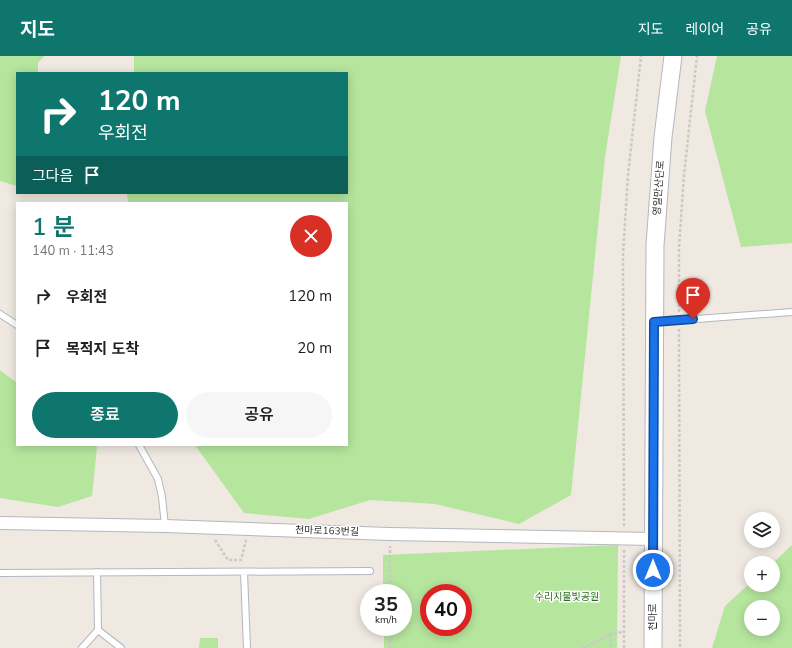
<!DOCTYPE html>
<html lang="ko">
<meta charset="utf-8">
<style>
body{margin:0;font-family:"Nunito Sans","Noto Sans KR",sans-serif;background:#f6f6f6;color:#202124;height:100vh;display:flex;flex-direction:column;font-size:15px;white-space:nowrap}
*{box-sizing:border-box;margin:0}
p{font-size:13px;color:#757577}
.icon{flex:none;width:22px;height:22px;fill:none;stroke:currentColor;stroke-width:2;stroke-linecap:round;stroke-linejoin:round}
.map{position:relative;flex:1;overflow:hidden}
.panel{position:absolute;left:16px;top:146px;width:332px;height:244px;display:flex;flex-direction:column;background:#fff;border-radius:0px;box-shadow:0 2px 10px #0003}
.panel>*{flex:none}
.top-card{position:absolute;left:16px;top:16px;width:332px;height:122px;border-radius:0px;box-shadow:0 2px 10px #0003;background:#0f766e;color:#fff;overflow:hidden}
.tools{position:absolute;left:744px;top:456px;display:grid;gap:8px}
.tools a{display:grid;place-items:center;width:36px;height:36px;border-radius:50%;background:#fff;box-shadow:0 2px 10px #0003;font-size:20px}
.speed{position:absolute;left:360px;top:528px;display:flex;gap:8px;font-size:20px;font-weight:700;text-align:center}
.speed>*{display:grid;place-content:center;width:52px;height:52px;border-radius:50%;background:#fff;box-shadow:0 2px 10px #0003;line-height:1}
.speed small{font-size:10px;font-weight:400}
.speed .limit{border:6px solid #d22;background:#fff;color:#111}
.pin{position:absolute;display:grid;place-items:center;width:34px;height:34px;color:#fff;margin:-41px -17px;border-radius:50% 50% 50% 0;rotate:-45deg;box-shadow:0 0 4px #0007}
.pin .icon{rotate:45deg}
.me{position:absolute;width:44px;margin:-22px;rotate:0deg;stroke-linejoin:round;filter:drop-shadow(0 0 3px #0008)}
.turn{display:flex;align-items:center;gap:14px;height:84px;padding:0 16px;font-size:18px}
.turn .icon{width:52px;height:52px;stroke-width:2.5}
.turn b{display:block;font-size:28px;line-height:34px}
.then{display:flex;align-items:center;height:38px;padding:0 16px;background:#0003;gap:8px;font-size:15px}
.round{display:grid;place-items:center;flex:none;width:42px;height:42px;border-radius:21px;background:#f6f6f6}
.head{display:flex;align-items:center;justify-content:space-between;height:68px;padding:0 16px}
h1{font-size:24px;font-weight:600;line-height:30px;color:#0f766e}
.cta{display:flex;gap:8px;margin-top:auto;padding:8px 16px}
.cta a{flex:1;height:46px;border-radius:24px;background:#0f766e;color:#fff;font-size:16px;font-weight:600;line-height:46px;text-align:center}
.cta a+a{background:#f6f6f6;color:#202124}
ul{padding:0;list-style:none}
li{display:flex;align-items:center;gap:12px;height:52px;padding:0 16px}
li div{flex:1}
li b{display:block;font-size:15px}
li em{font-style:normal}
header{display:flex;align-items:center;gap:24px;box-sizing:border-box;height:56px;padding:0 20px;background:#0f766e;color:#fff}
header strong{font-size:19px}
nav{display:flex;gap:22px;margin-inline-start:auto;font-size:14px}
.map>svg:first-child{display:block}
.green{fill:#b6e59e;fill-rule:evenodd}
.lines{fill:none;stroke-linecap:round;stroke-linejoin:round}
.lane-casing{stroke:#b4b7c1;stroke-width:8}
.street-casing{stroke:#b4b7c1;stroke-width:14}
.secondary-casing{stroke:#b4b7c1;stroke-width:19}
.path{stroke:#c9c9c9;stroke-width:2.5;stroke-dasharray:3 2;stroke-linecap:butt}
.lane{stroke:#fff;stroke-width:6}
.street{stroke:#fff;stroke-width:12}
.secondary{stroke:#fff;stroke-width:17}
.route-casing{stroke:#114b97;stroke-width:10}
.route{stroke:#1a73e8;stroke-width:7}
.labels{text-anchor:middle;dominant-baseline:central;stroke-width:3;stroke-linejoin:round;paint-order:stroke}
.street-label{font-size:10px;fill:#2e2e2e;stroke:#fff}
.park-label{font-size:10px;fill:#2c6e1b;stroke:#fff}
</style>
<header>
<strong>지도</strong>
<nav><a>지도</a><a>레이어</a><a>공유</a></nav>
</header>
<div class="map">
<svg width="792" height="592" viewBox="0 0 792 592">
<rect width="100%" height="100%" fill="#efe9e1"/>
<path class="green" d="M 0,0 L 44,0 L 38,7 L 38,17 L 17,17 L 17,130 L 0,125 Z
M 134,0 L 621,0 L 605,101 L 571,439 L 519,468 L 435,448 L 370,444 L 309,463 L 244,457 L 195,389 L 347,389 L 347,147 L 128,147 L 127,137 L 347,137 L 347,17 L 134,17 Z
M 717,0 L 792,0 L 792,187 L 741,191 L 705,55 Z
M 0,314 L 17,327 L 17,389 L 94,389 L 97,391 L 92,440 L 58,451 L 0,442 Z
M 618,489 L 617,592 L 384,592 L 384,571 L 403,571 L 403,537 L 383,537 L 383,499 ZM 429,537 L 463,537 L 463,571 L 429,571 Z
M 792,489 L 792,592 L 712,592 L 725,550 L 751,526 L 751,529 L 773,529 L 773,507 ZM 751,551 L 773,551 L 773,573 L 751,573 Z
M 200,582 L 218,582 L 218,592 L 199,592 Z"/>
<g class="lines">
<g class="lane-casing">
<path id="lane" d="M 0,258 L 17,269
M 656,266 L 792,256
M 139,389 L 158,423 L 162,441 L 165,470
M 244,516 L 247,592
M 0,517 L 370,515
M 98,574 L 121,592
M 82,592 L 98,574 L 97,516"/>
</g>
<g class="street-casing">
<path id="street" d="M 0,467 L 165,470 L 390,478 L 653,483"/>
</g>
<g class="secondary-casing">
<path id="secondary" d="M 653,592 L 655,189 L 663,81 L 673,0"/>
</g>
<path class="path" d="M 679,256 L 679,192 L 684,119 L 697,0
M 679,273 L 680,592
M 624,470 L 623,198 L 628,119 L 641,0
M 215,484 L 228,504 L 241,504 L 246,484
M 624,494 L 624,592
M 390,537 L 390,490
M 610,578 L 611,592
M 390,592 L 390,571
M 582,592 L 600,584 L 610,578 L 624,576"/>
<use href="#lane" class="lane"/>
<use href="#street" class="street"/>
<use href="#secondary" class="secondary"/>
</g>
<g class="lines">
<g class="route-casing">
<path id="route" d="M 653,514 L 654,266 L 693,263"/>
</g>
<use href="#route" class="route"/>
</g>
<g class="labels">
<g class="street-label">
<text transform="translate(659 132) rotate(-86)">영일만산단로</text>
<text transform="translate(327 475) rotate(2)">천마로163번길</text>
<text transform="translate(653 561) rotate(-90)">천마로</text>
</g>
<g class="park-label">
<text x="567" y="541">수리지물빛공원</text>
</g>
</g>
</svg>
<div class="tools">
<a><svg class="icon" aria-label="layers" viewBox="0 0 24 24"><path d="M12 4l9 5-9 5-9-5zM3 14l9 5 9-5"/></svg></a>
<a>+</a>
<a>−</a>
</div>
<div class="speed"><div>35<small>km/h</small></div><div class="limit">40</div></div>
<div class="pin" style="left:693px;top:263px;background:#d93025"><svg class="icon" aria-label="arrive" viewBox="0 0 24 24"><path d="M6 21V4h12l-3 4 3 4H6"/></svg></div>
<svg class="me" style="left:653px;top:514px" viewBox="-20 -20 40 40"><circle r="17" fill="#1a73e8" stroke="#fff" stroke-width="3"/><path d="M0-11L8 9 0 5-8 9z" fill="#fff"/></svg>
<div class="top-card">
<div class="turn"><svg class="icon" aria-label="right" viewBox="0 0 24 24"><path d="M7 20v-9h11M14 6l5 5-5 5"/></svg><div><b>120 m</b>우회전</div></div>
<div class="then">그다음<svg class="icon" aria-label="arrive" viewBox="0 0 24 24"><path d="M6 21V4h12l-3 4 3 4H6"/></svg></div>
</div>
<section class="panel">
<div class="head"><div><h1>1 분</h1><p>140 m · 11:43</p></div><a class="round" style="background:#d93025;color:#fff"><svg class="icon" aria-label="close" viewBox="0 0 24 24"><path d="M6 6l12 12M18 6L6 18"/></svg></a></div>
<ul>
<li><svg class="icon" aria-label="right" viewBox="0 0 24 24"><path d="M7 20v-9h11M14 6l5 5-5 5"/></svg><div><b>우회전</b></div><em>120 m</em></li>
<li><svg class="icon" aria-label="arrive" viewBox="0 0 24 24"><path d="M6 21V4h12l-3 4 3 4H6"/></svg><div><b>목적지 도착</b></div><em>20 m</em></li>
</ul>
<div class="cta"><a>종료</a><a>공유</a></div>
</section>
</div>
